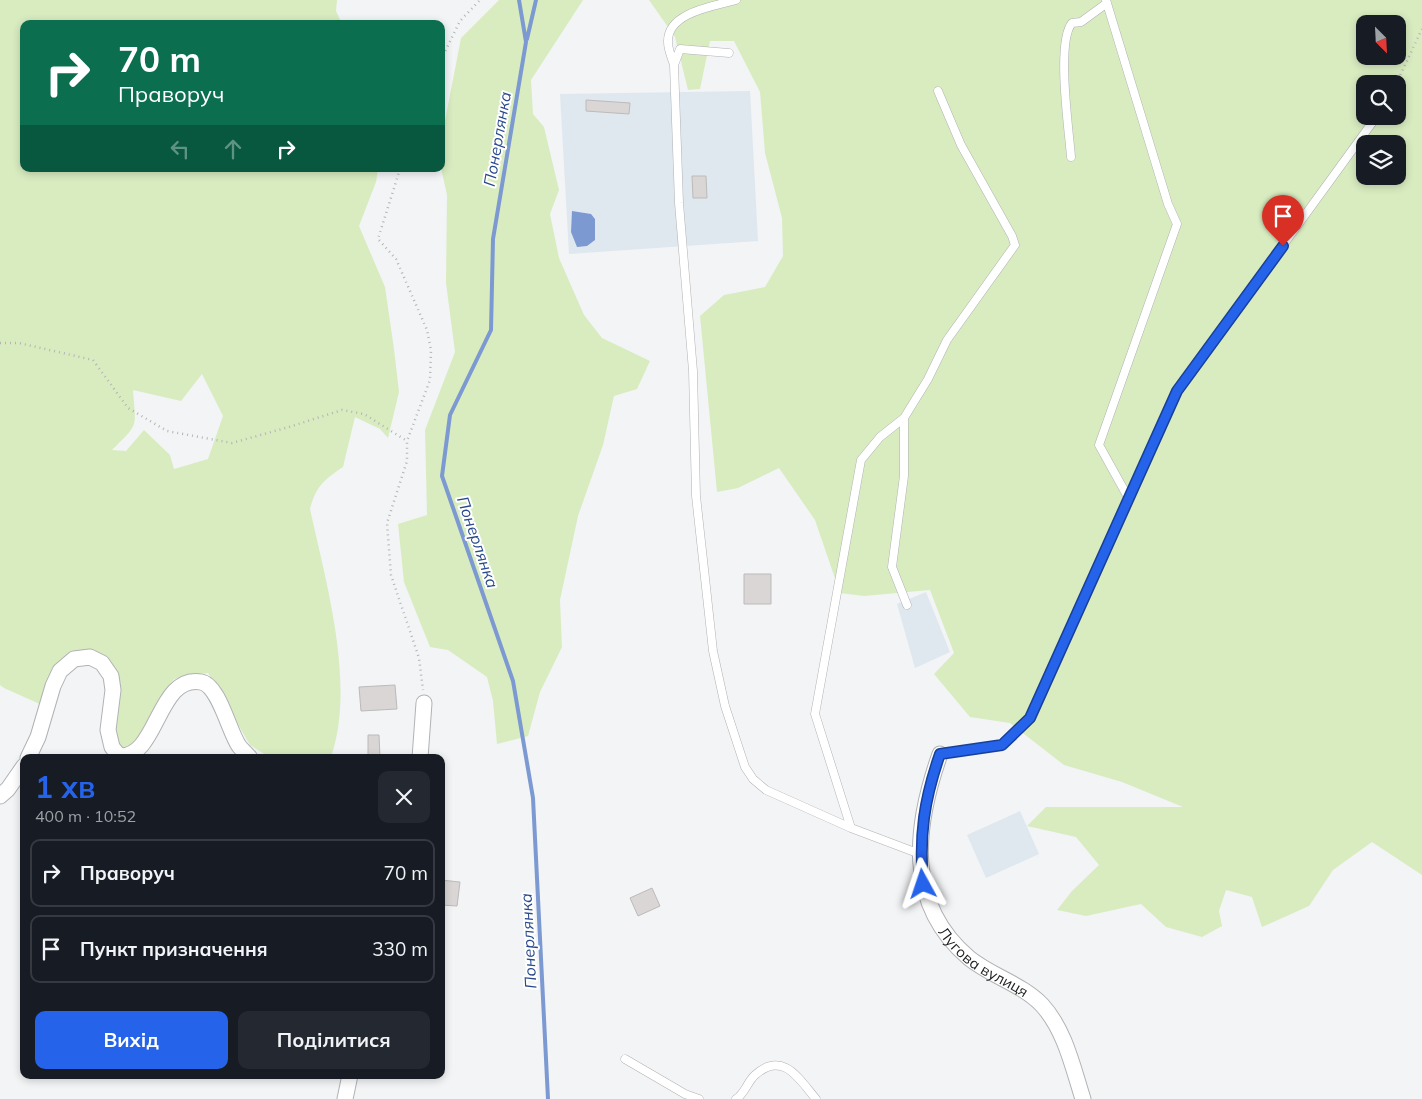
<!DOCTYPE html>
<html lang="uk">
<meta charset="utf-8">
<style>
body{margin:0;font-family:Mulish,sans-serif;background:#242831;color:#f1f3f6;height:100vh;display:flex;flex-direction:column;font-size:19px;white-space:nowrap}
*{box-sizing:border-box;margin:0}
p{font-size:16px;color:#9ea1a6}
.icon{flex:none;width:28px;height:28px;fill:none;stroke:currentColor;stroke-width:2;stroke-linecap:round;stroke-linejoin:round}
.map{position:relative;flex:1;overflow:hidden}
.side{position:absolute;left:20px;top:754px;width:425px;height:325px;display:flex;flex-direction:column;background:#171b24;border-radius:10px;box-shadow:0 2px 8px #0003}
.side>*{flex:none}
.top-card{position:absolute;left:20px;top:20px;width:425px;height:152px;border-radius:10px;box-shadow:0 2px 8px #0003;background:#0b6e4f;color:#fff;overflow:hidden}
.needle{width:32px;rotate:156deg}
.buttons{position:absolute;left:1356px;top:15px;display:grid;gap:10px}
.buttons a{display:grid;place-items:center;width:50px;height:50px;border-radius:10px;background:#171b24;box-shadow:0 2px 8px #0003;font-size:25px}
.pin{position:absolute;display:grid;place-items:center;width:42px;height:42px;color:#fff;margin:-51px -21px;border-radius:50% 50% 50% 0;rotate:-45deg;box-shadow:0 0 5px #0007}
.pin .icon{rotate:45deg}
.me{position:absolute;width:55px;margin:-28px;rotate:355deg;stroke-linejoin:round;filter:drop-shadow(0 0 4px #0008)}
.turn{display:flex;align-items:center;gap:18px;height:105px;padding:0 15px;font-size:22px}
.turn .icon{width:65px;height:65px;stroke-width:2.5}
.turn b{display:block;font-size:35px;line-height:42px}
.lanes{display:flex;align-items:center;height:48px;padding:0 15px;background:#0003;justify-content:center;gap:25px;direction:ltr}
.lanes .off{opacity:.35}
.round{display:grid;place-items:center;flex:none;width:52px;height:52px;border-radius:10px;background:#242831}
.head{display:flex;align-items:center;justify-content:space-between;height:85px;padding:0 15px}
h1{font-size:30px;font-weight:700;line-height:38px;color:#2563eb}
.cta{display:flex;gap:10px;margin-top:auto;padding:10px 15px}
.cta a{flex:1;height:58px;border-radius:10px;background:#2563eb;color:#fff;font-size:20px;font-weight:700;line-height:58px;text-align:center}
.cta a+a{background:#242831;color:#f1f3f6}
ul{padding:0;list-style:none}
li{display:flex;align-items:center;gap:15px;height:68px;margin:0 10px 8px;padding:0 5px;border:2px solid #363941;border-radius:10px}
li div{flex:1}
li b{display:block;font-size:19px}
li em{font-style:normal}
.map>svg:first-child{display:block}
.built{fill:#dfe8ef}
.green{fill:#d9ecc0;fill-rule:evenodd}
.water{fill:#7c99d1}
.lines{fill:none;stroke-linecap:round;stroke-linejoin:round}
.stream{stroke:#7c99d1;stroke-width:4}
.building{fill:#d9d6d5;stroke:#bdbaba}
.service-casing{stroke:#b0b2b4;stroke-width:9}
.minor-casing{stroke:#b0b2b4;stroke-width:17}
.path{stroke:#b3b5b6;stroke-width:2.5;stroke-dasharray:1 4;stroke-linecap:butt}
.service{stroke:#fff;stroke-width:8}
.minor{stroke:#fff;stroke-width:15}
.route-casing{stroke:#184099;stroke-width:12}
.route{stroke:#2563eb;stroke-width:9}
.labels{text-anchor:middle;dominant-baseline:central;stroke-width:4;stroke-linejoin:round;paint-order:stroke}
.street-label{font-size:15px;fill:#212223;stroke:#fff}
.water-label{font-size:16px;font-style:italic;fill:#28498d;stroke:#fff}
</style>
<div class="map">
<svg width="1422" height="1099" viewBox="0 0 1422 1099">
<rect width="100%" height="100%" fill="#f2f4f6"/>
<path class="built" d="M 750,91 L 758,241 L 569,254 L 560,94 Z
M 926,592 L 950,652 L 915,668 L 897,604 Z
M 1020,811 L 1039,854 L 986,878 L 967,835 Z"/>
<path class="green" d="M 0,0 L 337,0 L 336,11 L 342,24 L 24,24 L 24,169 L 378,169 L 376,182 L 359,226 L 385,287 L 394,349 L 399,392 L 388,438 L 380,429 L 355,417 L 343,467 C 324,480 316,486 310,509 C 326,583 356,684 331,757 L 269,757 L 250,745 L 208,673 L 174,679 L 144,726 L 136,743 L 127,750 L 116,744 L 112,726 L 120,682 L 104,656 L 82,652 L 42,705 L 4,688 L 0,685 ZM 202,374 L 223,416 L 208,459 L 174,469 L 170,455 L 144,430 L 126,451 L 112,450 C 139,423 136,429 133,390 L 181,401 Z
M 499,0 L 583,0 L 531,80 L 533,114 L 544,127 L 559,190 L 550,214 L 559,258 L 584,315 L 602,338 L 650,361 L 637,389 L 614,396 L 603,445 L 578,516 L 560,600 L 562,647 L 540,692 L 528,736 L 497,744 L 493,701 L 487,677 L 448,650 L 430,647 L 404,582 L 398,524 L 427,515 L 425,430 L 455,352 L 446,283 L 447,195 L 441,168 L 441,131 L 445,121 L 461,38 Z
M 649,0 L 1422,0 L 1422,875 L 1372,842 L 1333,870 L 1309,906 L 1262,927 L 1252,897 L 1226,890 L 1219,911 L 1222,926 L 1202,937 L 1166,927 L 1141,904 L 1086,916 L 1057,910 L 1072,891 L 1099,865 L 1076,837 L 1027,826 L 1046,807 L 1183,807 L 1122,782 L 1064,765 L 1010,723 L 970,717 L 934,674 L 954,653 L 930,590 L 864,596 L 840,593 L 815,520 L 779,468 L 738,488 L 717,492 L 700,316 L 724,295 L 765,287 L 783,256 L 782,218 L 765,153 L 760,92 L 734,41 L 710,41 L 700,89 L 688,90 L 675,37 ZM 1365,24 L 1398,24 L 1398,56 L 1365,56 ZM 1365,84 L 1398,84 L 1398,116 L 1365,116 ZM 1365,144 L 1398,144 L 1398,176 L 1365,176 Z"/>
<path class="water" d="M 572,211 L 591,214 L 595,219 L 595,240 L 587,246 L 577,247 L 571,232 Z"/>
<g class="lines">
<path class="stream" d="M 519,0 L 526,42 L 493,239 L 491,330 L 450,415 L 442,476 L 513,681 L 533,798 L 548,1099
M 527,39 L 536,0"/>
</g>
<path class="building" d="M 586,100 L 630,103 L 629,114 L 586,111 Z
M 692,176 L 706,176 L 707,198 L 693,198 Z
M 744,574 L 771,574 L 771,604 L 744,604 Z
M 395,685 L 397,709 L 361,711 L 359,687 Z
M 368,735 L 379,735 L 380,757 L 368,757 Z
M 441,880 L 460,882 L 457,906 L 441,905 Z
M 652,888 L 660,906 L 638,916 L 630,898 Z"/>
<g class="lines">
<g class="service-casing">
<path id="service" d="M 1106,0 L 1168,204 L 1177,224 L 1099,445 L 1129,499
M 729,53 L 680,49 L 674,65 L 679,203 L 693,371 L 696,496 L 713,651 L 725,706 L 745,767 L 753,779 L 766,790 L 851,828 L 920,854
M 674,65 C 672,58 668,50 668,42 C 667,12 715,6 736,0
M 1071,157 C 1069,130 1056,42 1072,23 L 1081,22 L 1107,3
M 904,418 L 904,476 L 892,567 L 907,605
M 940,754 L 1003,745 L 1030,718 L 1177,391 L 1377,116
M 851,828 L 815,714 L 861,460 L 880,437 L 904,418 L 928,379 L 947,340 L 1015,245 L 1012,236 L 961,145 L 938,91
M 625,1059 L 685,1094 L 699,1099
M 736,1099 C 745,1094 747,1082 755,1075 C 783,1050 799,1079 816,1099"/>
</g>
<g class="minor-casing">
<g id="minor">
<path id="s1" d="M 940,754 C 915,825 904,903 969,958 C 991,976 1022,984 1042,1005 C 1065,1030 1073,1068 1083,1099"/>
<path d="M 28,758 L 38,737 L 53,686 L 60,671 L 74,659 L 90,657 L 102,663 L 111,676 L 113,690 L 108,730 L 112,747 L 119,756 C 158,759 157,674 201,682 C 219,685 229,732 239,746 C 242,750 247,754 250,758"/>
<path d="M 420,758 L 424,703"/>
<path d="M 0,796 L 8,789 L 24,766"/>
<path d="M 345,1099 L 350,1075"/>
</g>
</g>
<path class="path" d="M 441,60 L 460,21 L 480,0
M 1396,84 L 1422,29
M 400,169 L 378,239 L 396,259 L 427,330 L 431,350 L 430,380 L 407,441 L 407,461 L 387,523 L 391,575 L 419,658 L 423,690
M 0,343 L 19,343 L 93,360 L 128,408 L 167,431 L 232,443 L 289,427 L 342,410 L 364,414 L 407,441"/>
<use href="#service" class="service"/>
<use href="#minor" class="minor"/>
</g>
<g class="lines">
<g class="route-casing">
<path id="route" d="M 923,884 C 919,835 924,800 940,754 L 1002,745 L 1030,718 L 1177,391 L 1283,246"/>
</g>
<use href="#route" class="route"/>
</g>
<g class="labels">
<g class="street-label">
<text stroke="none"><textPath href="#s1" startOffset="235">Лугова вулиця</textPath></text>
</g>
<g class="water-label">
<text transform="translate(497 139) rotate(-80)">Понерлянка</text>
<text transform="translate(478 542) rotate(71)">Понерлянка</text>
<text transform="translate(528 941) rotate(-93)">Понерлянка</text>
</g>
</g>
</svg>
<div class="buttons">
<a><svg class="needle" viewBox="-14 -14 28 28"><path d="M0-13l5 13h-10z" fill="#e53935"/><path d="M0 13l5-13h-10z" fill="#9ea1a6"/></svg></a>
<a><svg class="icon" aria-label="search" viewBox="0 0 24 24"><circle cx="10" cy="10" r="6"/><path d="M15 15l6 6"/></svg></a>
<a><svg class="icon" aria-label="layers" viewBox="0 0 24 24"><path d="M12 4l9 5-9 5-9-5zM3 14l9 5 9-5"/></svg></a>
</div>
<div class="pin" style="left:1283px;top:246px;background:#d93025"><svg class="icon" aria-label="arrive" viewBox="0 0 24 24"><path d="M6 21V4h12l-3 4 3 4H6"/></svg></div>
<svg class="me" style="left:923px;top:884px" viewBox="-20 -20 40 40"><path d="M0-17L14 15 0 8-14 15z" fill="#2563eb" stroke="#fff" stroke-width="4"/></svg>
<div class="top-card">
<div class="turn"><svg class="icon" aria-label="right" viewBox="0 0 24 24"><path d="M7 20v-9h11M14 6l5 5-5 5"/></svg><div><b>70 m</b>Праворуч</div></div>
<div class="lanes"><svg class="icon off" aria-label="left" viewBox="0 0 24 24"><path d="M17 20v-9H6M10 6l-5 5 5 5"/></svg><svg class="icon off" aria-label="ahead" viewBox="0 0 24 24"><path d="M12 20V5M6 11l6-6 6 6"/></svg><svg class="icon" aria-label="right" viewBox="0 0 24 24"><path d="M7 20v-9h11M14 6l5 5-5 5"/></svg></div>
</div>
<section class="side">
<div class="head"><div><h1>1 хв</h1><p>400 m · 10:52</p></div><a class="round"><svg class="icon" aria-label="close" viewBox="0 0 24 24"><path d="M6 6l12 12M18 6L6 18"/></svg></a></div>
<ul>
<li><svg class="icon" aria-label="right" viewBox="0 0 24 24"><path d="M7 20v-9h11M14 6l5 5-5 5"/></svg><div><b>Праворуч</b></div><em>70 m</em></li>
<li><svg class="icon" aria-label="arrive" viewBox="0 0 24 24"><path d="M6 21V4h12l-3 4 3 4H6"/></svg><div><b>Пункт призначення</b></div><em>330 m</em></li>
</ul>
<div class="cta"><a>Вихід</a><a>Поділитися</a></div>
</section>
</div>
